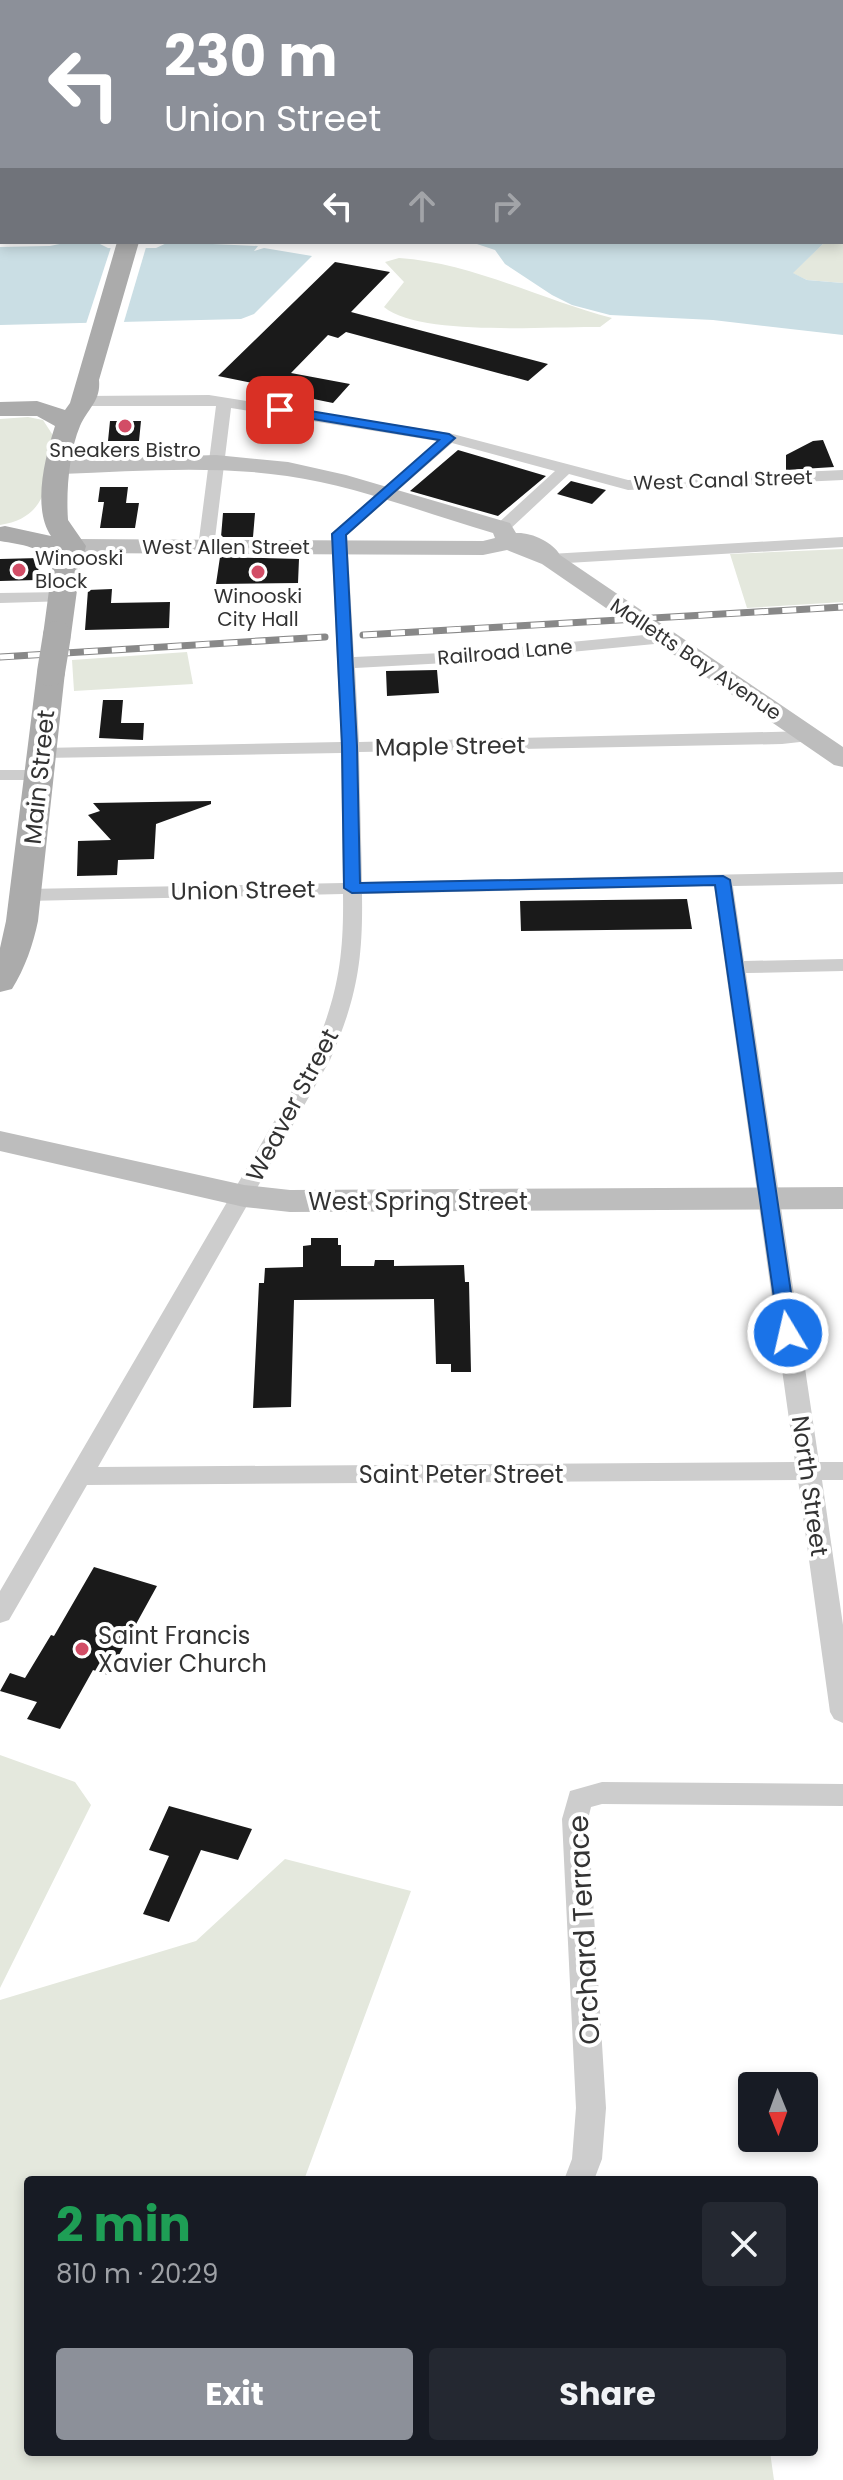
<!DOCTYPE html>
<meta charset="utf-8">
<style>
body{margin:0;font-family:Poppins,sans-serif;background:#242831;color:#f1f3f6;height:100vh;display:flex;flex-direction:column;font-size:30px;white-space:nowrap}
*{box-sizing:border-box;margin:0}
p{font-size:26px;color:#9ea1a6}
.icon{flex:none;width:44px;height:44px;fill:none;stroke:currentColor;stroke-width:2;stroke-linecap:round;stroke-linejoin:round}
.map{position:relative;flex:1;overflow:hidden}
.drawer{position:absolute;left:24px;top:2176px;width:794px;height:280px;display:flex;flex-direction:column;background:#171b24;border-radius:8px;box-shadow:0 4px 12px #0003}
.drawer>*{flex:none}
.hud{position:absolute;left:0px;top:0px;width:844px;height:244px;box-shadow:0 4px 12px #0003;background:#8c9099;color:#fff;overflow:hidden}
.needle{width:52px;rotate:179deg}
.tools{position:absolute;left:738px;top:2072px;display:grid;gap:16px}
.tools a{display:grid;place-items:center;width:80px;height:80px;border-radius:8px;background:#171b24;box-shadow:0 4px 12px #0003;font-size:40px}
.pin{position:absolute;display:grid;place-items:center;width:68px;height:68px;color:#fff;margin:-34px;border-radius:16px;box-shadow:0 4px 12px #0006}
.me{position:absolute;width:88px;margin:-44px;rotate:351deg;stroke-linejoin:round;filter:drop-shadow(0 0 6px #0008)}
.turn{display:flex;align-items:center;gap:28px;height:168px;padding:0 32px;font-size:36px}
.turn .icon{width:104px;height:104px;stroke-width:2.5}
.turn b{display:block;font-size:56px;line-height:68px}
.lanes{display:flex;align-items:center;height:76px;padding:0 32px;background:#0003;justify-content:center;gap:40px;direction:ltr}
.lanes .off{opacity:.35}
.round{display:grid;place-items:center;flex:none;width:84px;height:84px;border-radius:8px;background:#242831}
.head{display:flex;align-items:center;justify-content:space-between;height:136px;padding:0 32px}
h1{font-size:48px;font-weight:700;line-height:60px;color:#1e9e55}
.button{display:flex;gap:16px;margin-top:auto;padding:16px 32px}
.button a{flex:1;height:92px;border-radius:8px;background:#8c9099;color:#fff;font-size:32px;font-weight:700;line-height:92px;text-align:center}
.button a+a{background:#242831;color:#f1f3f6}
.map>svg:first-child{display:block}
.green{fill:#e4e8dd}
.water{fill:#cadee4}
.pier{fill:#fff}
.building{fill:#1a1a1a}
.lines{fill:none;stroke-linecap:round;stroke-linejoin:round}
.street{fill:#cdcdcd;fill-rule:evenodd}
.secondary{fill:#bdbdbd;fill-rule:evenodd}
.primary{fill:#ababab;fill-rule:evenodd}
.rail-casing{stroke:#888;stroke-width:7}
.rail{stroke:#fff;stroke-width:5;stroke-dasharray:14;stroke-linecap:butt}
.primary-bridge{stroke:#ababab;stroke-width:28}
.route{fill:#1a73e8;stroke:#114b97;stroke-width:2}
.poi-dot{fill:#d24d66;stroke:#fff;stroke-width:3}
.labels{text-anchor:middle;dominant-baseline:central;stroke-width:8;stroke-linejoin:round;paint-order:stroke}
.far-poi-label{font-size:20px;fill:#333;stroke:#fff}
.far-street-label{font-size:20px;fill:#333;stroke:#fff}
.street-label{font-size:24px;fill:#333;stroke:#fff}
.poi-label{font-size:24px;fill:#333;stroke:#fff;text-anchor:start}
.near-street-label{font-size:28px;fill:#333;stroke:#fff}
</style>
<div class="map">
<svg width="843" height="2480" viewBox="0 0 843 2480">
<rect width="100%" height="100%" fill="#fff"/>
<path class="green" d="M 843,221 L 843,283 L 807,280 L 792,273 L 825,242 L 842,242 Z
M 399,258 C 473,263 542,300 612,318 L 600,327 C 550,326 420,337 384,307 L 404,282 L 385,262 Z
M 28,417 L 43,420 L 54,437 C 47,478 51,517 0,525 L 0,419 Z
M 843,549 L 843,602 L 747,608 L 730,554 Z
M 187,652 L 193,684 L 74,691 L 72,660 Z
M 0,1755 L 75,1782 L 91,1805 L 0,1988 Z
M 285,1859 L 411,1891 L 304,2180 L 28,2180 L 28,2452 L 770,2452 L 774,2480 L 0,2480 L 0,2000 L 196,1941 Z"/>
<path class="water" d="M 69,242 L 96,242 L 108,248 L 156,248 L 169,242 L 258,246 L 254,251 L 264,248 L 312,256 L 254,314 L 241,319 L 0,325 L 0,247 L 50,246 Z
M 471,242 L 825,242 L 793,273 L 807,280 L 843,283 L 843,335 L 713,320 L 610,315 L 572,305 L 552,295 L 505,264 L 495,250 Z"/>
<path class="pier" d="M 112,244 L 147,244 L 123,325 L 85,327 Z"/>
<path class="building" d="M 335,262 L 390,272 L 351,312 L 548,364 L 528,381 L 346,332 L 338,338 L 328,335 L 291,373 L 350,384 L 333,403 L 264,389 L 267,386 L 218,376 Z
M 110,421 L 141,421 L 139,441 L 108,441 Z
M 823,440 L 834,467 L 786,470 L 786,455 L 813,441 Z
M 458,450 L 546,476 L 498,516 L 410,491 Z
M 571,481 L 606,490 L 592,504 L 557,494 Z
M 100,487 L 128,487 L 126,503 L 139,503 L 135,528 L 100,528 L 104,502 L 98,502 Z
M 223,513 L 255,513 L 253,537 L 221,537 Z
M 220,557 L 299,559 L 298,583 L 216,584 Z
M 40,558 L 37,580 L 0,581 L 0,559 Z
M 112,589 L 111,603 L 170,602 L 169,628 L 85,630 L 88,590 Z
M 437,670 L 439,693 L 387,696 L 386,671 Z
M 103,700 L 123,700 L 121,723 L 144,723 L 143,740 L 99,738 Z
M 211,801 L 211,804 L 156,824 L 154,859 L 118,860 L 117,875 L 77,876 L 78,841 L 111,840 L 88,815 L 100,811 L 93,803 Z
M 687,899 L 692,929 L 521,931 L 520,901 Z
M 311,1238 L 338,1238 L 338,1245 L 341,1245 L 341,1266 L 374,1266 L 375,1260 L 394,1260 L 394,1266 L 464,1265 L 465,1282 L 469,1282 L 471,1372 L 451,1372 L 451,1364 L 436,1364 L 434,1299 L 294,1300 L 291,1407 L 253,1408 L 259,1283 L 264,1283 L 265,1268 L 303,1267 L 303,1246 L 311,1245 Z
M 94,1567 L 157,1586 L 108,1675 L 93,1670 L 60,1729 L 27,1719 L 37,1702 L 0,1691 L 10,1673 L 25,1678 L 51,1635 L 54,1636 Z
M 169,1806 L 252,1829 L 238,1860 L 201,1850 L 169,1922 L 143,1914 L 169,1856 L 149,1850 Z"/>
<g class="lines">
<path class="street" d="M 100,0 L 114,0 L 115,2 L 100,2 Z
M 0,50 L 2,51 L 2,59 L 0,58 Z
M 0,100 L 2,100 L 2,108 L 0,108 Z
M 0,212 L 2,212 L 2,220 L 0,220 Z
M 209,395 L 449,433 L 628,480 L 843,470 L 843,480 L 628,490 L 569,474 L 508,531 L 502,533 L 494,528 L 496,525 L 555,471 L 452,443 L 347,535 L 354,657 L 465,652 L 665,633 L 674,638 L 665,643 L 465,662 L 355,668 L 359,742 L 809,731 L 818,736 L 809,741 L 782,744 L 359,752 L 362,882 L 843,872 L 843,884 L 733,886 L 744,961 L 843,959 L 843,971 L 746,973 L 819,1462 L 843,1462 L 843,1480 L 822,1480 L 843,1625 L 843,1723 L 834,1719 L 830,1712 L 798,1480 L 87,1485 L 9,1620 L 0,1623 L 0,1591 L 310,1060 C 337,999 344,961 343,894 L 26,901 L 16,895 L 26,889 L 343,883 L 341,753 L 42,758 L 33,753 L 42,748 L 341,742 L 331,534 L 437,441 L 231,408 L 214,547 L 206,552 L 198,547 L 216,406 L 85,406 L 77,401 L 85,396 ZM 714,886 L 795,1462 L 98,1467 L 330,1060 C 357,998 363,961 362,894 Z
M 843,537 L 843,547 L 550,564 L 542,559 L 550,554 Z
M 63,592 L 71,597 L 69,601 L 0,603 L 0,593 Z
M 0,770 L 39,770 L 48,775 L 39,780 L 0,780 Z
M 602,1782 L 843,1784 L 843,1806 L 602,1804 L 591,1807 L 588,1819 L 606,2108 L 602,2159 L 594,2180 L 564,2180 L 572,2159 L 576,2108 L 562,1819 L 570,1791 Z"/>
<path class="secondary" d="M 225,0 L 243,0 L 224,2 Z
M 0,163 L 2,164 L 2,176 L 0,175 Z
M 216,455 L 288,462 L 346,475 L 510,523 L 516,533 C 531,532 553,542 560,555 L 843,747 L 843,767 L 834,765 L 542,564 L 507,550 L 483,555 L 73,553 L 65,551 L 61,546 L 65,541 L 73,539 L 483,541 L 495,538 L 493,533 C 425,513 356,486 287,476 C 212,465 136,471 61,474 L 53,472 L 50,467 L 53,462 L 61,460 Z
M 0,1131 L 244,1185 L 290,1190 L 843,1187 L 843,1209 L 290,1212 L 244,1207 L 0,1151 Z"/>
<path class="primary" d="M 842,45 L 843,45 L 843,57 L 842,57 Z
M 117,242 L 139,242 L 99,380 C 101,401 88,408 80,426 C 69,452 66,492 68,520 L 86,546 L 80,568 L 71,635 L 67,641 L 57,643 L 47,641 L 43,635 L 52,568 C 44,545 21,545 0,541 L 0,527 L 5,526 L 51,536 C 32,508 45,457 55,426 L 37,416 L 0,416 L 0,402 L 37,401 L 65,410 L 70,403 Z
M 51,663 L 61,666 L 65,672 L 38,921 C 33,945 25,968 12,989 L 0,992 L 0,948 L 6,921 L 37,672 L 41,666 Z"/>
<g class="rail-casing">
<path id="rail" d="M 363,635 L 843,607
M 0,657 L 325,637"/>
</g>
<use href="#rail" class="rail"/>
<path class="primary-bridge" d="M 51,672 L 57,635"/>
</g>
<path class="route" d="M 280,406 L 449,434 L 455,438 L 346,535 L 357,746 L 360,883 L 723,876 L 730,880 L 797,1333 L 795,1338 L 781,1338 L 779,1333 L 715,885 L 352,893 L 344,888 L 342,746 L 332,534 L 439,440 L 276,413 L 276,407 Z"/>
<g class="poi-dot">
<circle cx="125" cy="426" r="8"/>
<circle cx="19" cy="570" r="8"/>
<circle cx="258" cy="572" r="8"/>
<circle cx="82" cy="1649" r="8"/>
</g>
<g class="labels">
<g class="far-poi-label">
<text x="125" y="450">Sneakers Bistro</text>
<text x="35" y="558" text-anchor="start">Winooski<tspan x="35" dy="23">Block</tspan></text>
<text x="258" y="596">Winooski<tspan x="258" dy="23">City Hall</tspan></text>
</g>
<g class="far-street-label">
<text transform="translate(723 480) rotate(-2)">West Canal Street</text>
<text x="226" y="547">West Allen Street</text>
<text transform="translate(505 652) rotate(-5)">Railroad Lane</text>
<text transform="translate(696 659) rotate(34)">Malletts Bay Avenue</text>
</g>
<g class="street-label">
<text transform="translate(450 746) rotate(-1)">Maple Street</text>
<text transform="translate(39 777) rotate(-84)">Main Street</text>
<text transform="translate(243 890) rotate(-1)">Union Street</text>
<text transform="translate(292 1105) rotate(-62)">Weaver Street</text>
<text x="418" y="1201">West Spring Street</text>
<text x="461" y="1474">Saint Peter Street</text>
<text transform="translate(810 1486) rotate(82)">North Street</text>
</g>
<g class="poi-label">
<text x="98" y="1635">Saint Francis<tspan x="98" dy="28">Xavier Church</tspan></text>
</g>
<g class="near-street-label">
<text transform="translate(584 1930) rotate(-93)">Orchard Terrace</text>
</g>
</g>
</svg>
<div class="tools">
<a><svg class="needle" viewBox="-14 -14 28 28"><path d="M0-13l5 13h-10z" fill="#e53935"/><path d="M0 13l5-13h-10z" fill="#9ea1a6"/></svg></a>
</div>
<div class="pin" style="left:280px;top:410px;background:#d93025"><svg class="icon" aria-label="arrive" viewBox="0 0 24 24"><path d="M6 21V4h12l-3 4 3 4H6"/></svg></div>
<svg class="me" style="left:788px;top:1333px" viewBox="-20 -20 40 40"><circle r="17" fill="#1a73e8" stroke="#fff" stroke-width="3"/><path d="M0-11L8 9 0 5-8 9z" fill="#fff"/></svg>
<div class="hud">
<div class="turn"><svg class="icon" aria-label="left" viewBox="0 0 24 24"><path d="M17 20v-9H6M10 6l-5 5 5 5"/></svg><div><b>230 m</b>Union Street</div></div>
<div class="lanes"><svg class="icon" aria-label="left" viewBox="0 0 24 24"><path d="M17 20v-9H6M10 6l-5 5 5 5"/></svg><svg class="icon off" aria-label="ahead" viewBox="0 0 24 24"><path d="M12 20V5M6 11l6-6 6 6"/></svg><svg class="icon off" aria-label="right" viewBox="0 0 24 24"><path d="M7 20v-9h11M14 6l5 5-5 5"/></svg></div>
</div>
<section class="drawer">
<div class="head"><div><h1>2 min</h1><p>810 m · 20:29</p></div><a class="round"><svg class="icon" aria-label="close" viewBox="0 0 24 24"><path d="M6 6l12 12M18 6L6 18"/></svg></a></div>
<div class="button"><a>Exit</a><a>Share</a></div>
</section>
</div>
